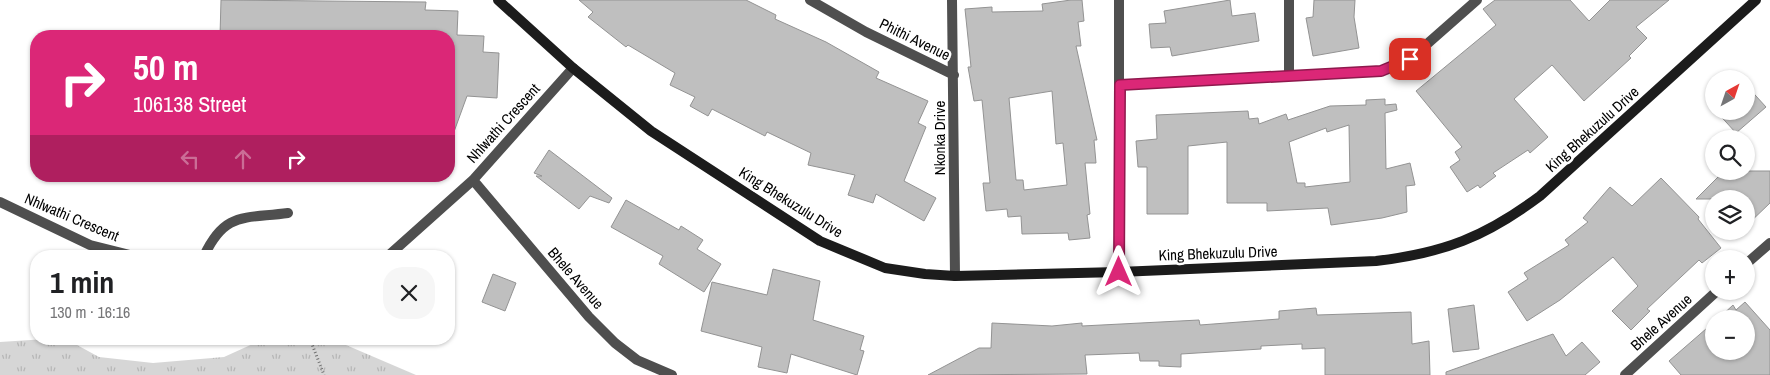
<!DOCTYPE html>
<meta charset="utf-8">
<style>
body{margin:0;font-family:"Archivo Narrow",sans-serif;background:#f6f6f6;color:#202124;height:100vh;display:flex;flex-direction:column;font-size:19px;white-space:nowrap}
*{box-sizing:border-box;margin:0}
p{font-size:16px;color:#757577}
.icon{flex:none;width:28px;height:28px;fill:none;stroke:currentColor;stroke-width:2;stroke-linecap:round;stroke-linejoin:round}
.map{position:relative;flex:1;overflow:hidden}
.panel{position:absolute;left:30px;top:250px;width:425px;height:95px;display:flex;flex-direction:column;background:#fff;border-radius:20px;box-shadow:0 1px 4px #0004}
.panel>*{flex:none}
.guide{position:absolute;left:30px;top:30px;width:425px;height:152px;border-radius:20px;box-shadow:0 1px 4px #0004;background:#db2777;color:#fff;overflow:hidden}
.needle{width:32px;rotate:40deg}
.tools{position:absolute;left:1705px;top:70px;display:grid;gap:10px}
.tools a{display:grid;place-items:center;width:50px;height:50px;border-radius:50%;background:#fff;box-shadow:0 1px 4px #0004;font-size:25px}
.pin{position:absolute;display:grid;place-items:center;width:42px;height:42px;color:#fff;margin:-21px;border-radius:10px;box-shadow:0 2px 8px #0006}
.me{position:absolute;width:55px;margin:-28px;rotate:0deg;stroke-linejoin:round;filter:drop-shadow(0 0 4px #0008)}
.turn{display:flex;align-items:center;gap:18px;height:105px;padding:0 20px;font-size:22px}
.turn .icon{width:65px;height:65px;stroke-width:2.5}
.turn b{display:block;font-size:35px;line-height:42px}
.lanes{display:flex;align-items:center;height:48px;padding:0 20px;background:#0003;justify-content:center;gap:25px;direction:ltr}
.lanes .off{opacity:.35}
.round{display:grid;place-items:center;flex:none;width:52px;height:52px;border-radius:20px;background:#f6f6f6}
.summary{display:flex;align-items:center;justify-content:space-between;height:85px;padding:0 20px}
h1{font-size:30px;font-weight:800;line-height:38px}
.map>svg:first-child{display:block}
.grass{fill:url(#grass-tufts)}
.building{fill:#bfbfbf;stroke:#939393;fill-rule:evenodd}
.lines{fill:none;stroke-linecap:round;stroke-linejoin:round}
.path{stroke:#717171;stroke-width:3;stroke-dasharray:1 2.5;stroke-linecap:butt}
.lane{stroke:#4f4f4f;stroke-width:10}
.street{stroke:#4f4f4f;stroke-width:10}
.secondary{stroke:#1c1c1c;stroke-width:10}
.route-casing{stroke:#8e194d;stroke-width:12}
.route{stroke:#db2777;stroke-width:9}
.labels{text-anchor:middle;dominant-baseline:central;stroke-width:5;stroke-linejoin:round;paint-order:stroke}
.street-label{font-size:15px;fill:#000;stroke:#fff}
</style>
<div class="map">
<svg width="1770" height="375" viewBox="0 0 1770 375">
<defs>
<pattern id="grass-tufts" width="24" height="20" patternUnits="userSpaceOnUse" patternTransform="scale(1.25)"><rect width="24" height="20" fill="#d6d6d6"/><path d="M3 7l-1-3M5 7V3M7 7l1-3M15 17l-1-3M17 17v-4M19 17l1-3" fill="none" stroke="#b6b6b6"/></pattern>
</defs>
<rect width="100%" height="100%" fill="#fff"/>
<path class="grass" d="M 46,339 L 66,339 L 99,357 L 153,363 L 224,357 L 264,339 L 332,339 L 416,375 L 0,375 L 0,342 Z"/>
<path class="building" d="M 221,0 L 426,2 L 425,10 L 458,11 L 457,35 L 484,36 L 483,52 L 499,53 L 497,98 L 467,96 L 451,140 L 449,139 L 449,36 L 220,36 Z
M 579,0 L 746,0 L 776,15 L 775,19 L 826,42 L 879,72 L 876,78 L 928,101 L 918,123 L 926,127 L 904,181 L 936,198 L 924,221 L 876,194 L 873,203 L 848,195 L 855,175 L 808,165 L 811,153 L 767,132 L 765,136 L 712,109 L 708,116 L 690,106 L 695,97 L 670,85 L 675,73 L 628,45 L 626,47 L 588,17 L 593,12 Z
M 1071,0 L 1082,0 L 1084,21 L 1078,22 L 1081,46 L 1076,46 L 1097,140 L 1094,140 L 1096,163 L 1085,163 L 1090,214 L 1087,215 L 1090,238 L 1069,240 L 1068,233 L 1022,234 L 1021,216 L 1008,217 L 1007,209 L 986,211 L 983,183 L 990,183 L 982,100 L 974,101 L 968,67 L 971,67 L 965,9 L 992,7 L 992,12 L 1043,11 L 1042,4 ZM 1052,91 L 1056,144 L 1063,143 L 1067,185 L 1024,190 L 1023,180 L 1016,180 L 1009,98 Z
M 1230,0 L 1232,16 L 1255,13 L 1259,41 L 1172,56 L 1170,47 L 1151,48 L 1149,24 L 1166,23 L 1164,11 Z
M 1314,0 L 1355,0 L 1354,17 L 1359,48 L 1313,56 L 1306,18 L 1313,17 Z
M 1495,0 L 1570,0 L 1589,21 L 1610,0 L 1669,0 L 1636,27 L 1647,38 L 1629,56 L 1631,58 L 1584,101 L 1552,65 L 1514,99 L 1548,137 L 1530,153 L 1528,150 L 1493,173 L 1496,176 L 1480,188 L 1478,185 L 1467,192 L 1450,167 L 1460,160 L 1455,152 L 1462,147 L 1416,91 L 1496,25 L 1483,9 Z
M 1746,85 L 1766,107 L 1736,133 L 1716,111 L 1746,111 Z
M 1385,99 L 1385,105 L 1396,104 L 1397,110 L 1385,113 L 1386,169 L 1410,163 L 1415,185 L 1406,186 L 1407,212 L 1382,218 L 1331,225 L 1328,208 L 1267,211 L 1267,203 L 1227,203 L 1227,142 L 1188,146 L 1188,214 L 1147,214 L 1147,167 L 1138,167 L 1136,141 L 1157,139 L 1156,115 L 1248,111 L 1249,119 L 1258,118 L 1259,124 L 1286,114 L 1288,120 L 1330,106 L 1366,105 L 1366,100 ZM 1349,125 L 1350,182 L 1305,187 L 1305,183 L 1297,183 L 1289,142 L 1326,128 L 1327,132 Z
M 549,150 L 612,198 L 609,203 L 590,196 L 579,209 L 536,176 L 542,176 L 534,173 Z
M 1724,171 L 1770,171 L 1770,203 L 1746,226 L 1746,199 L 1696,199 Z
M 1661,178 L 1699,217 L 1698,219 L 1721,248 L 1702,263 L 1699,260 L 1647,309 L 1650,311 L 1631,330 L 1612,311 L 1638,286 L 1613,257 L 1560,300 L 1527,321 L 1508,292 L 1528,279 L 1524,273 L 1569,245 L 1565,240 L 1588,222 L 1583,218 L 1610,187 L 1632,206 Z
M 626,200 L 679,230 L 681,226 L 703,240 L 697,249 L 721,264 L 704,292 L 659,264 L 663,256 L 611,227 Z
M 773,269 L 820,281 L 813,320 L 864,336 L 860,350 L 864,351 L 857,375 L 791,354 L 787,373 L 758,367 L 762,347 L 701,331 L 712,282 L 767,295 Z
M 493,274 L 516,283 L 505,311 L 482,302 Z
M 1745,302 L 1770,330 L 1770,375 L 1681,375 L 1669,361 L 1714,322 L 1714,351 L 1746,351 L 1746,319 L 1718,319 L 1733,305 L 1736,310 Z
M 1474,305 L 1479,349 L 1453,352 L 1448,309 Z
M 1316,308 L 1317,315 L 1411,312 L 1412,344 L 1429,341 L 1430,375 L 1325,375 L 1325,348 L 1302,349 L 1302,344 L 1261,346 L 1261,349 L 1181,354 L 1181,367 L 1159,366 L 1159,361 L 1140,361 L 1139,353 L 1085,355 L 1087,374 L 928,375 L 979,348 L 991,348 L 992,323 L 1052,326 L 1082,323 L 1082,326 L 1199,320 L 1200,325 L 1279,319 L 1279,311 Z
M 1553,334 L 1566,356 L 1582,342 L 1600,362 L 1585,375 L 1446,375 L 1446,372 Z"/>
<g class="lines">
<path class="path" d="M 310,339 L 324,375"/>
<path class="lane" d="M 204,256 C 225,211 244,219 288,213"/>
<path class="street" d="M 810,0 L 866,32 L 954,75
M 952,0 L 955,276
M 1119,0 L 1119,272
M 1289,0 L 1289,76
M 1120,85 L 1381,71 L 1410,59 L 1477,0
M 473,180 L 589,317 L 615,343 L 637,360 L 672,375
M 0,202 L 90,245 L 134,256
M 388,256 L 473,180 L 573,68
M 1746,264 L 1770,243
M 1625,375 L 1717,291"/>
<path class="secondary" d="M 498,0 L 573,68 L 651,131 L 820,241 L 885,268 L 925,274 L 955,276 L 1119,272 L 1376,261 C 1444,253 1485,237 1540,196 L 1756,0"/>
</g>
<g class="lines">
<g class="route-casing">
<path id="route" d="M 1119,272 L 1120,85 L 1381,71 L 1410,59"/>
</g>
<use href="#route" class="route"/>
</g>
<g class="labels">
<g class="street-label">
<text transform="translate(915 39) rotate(26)">Phithi Avenue</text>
<text transform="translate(503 123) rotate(-48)">Nhlwathi Crescent</text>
<text transform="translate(1592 129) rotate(-42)">King Bhekuzulu Drive</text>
<text transform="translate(939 138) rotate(-90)">Nkonka Drive</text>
<text transform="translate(791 202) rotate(32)">King Bhekuzulu Drive</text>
<text transform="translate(72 217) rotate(23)">Nhlwathi Crescent</text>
<text transform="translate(1218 253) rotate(-2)">King Bhekuzulu Drive</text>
<text transform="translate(576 278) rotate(49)">Bhele Avenue</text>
<text transform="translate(1661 322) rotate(-42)">Bhele Avenue</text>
</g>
</g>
</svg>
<div class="tools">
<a><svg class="needle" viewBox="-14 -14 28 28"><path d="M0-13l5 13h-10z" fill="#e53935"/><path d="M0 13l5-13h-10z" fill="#757577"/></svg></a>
<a><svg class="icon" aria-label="search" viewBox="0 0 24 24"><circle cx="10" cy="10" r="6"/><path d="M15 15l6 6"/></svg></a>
<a><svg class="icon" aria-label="layers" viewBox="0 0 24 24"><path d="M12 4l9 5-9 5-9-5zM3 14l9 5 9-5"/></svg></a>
<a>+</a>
<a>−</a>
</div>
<div class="pin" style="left:1410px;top:59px;background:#d93025"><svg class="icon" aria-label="arrive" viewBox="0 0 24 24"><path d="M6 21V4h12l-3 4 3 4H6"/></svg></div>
<svg class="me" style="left:1119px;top:272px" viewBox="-20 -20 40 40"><path d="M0-17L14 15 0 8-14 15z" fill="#db2777" stroke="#fff" stroke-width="4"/></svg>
<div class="guide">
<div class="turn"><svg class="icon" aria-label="right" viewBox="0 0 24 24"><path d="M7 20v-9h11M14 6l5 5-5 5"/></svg><div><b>50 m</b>106138 Street</div></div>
<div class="lanes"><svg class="icon off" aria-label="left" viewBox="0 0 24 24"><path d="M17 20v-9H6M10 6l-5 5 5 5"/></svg><svg class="icon off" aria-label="ahead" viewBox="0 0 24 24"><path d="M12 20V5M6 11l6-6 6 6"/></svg><svg class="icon" aria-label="right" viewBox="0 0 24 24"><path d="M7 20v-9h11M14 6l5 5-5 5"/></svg></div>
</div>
<section class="panel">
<div class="summary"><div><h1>1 min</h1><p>130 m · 16:16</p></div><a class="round"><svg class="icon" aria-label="close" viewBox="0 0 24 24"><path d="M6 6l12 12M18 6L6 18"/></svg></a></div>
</section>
</div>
